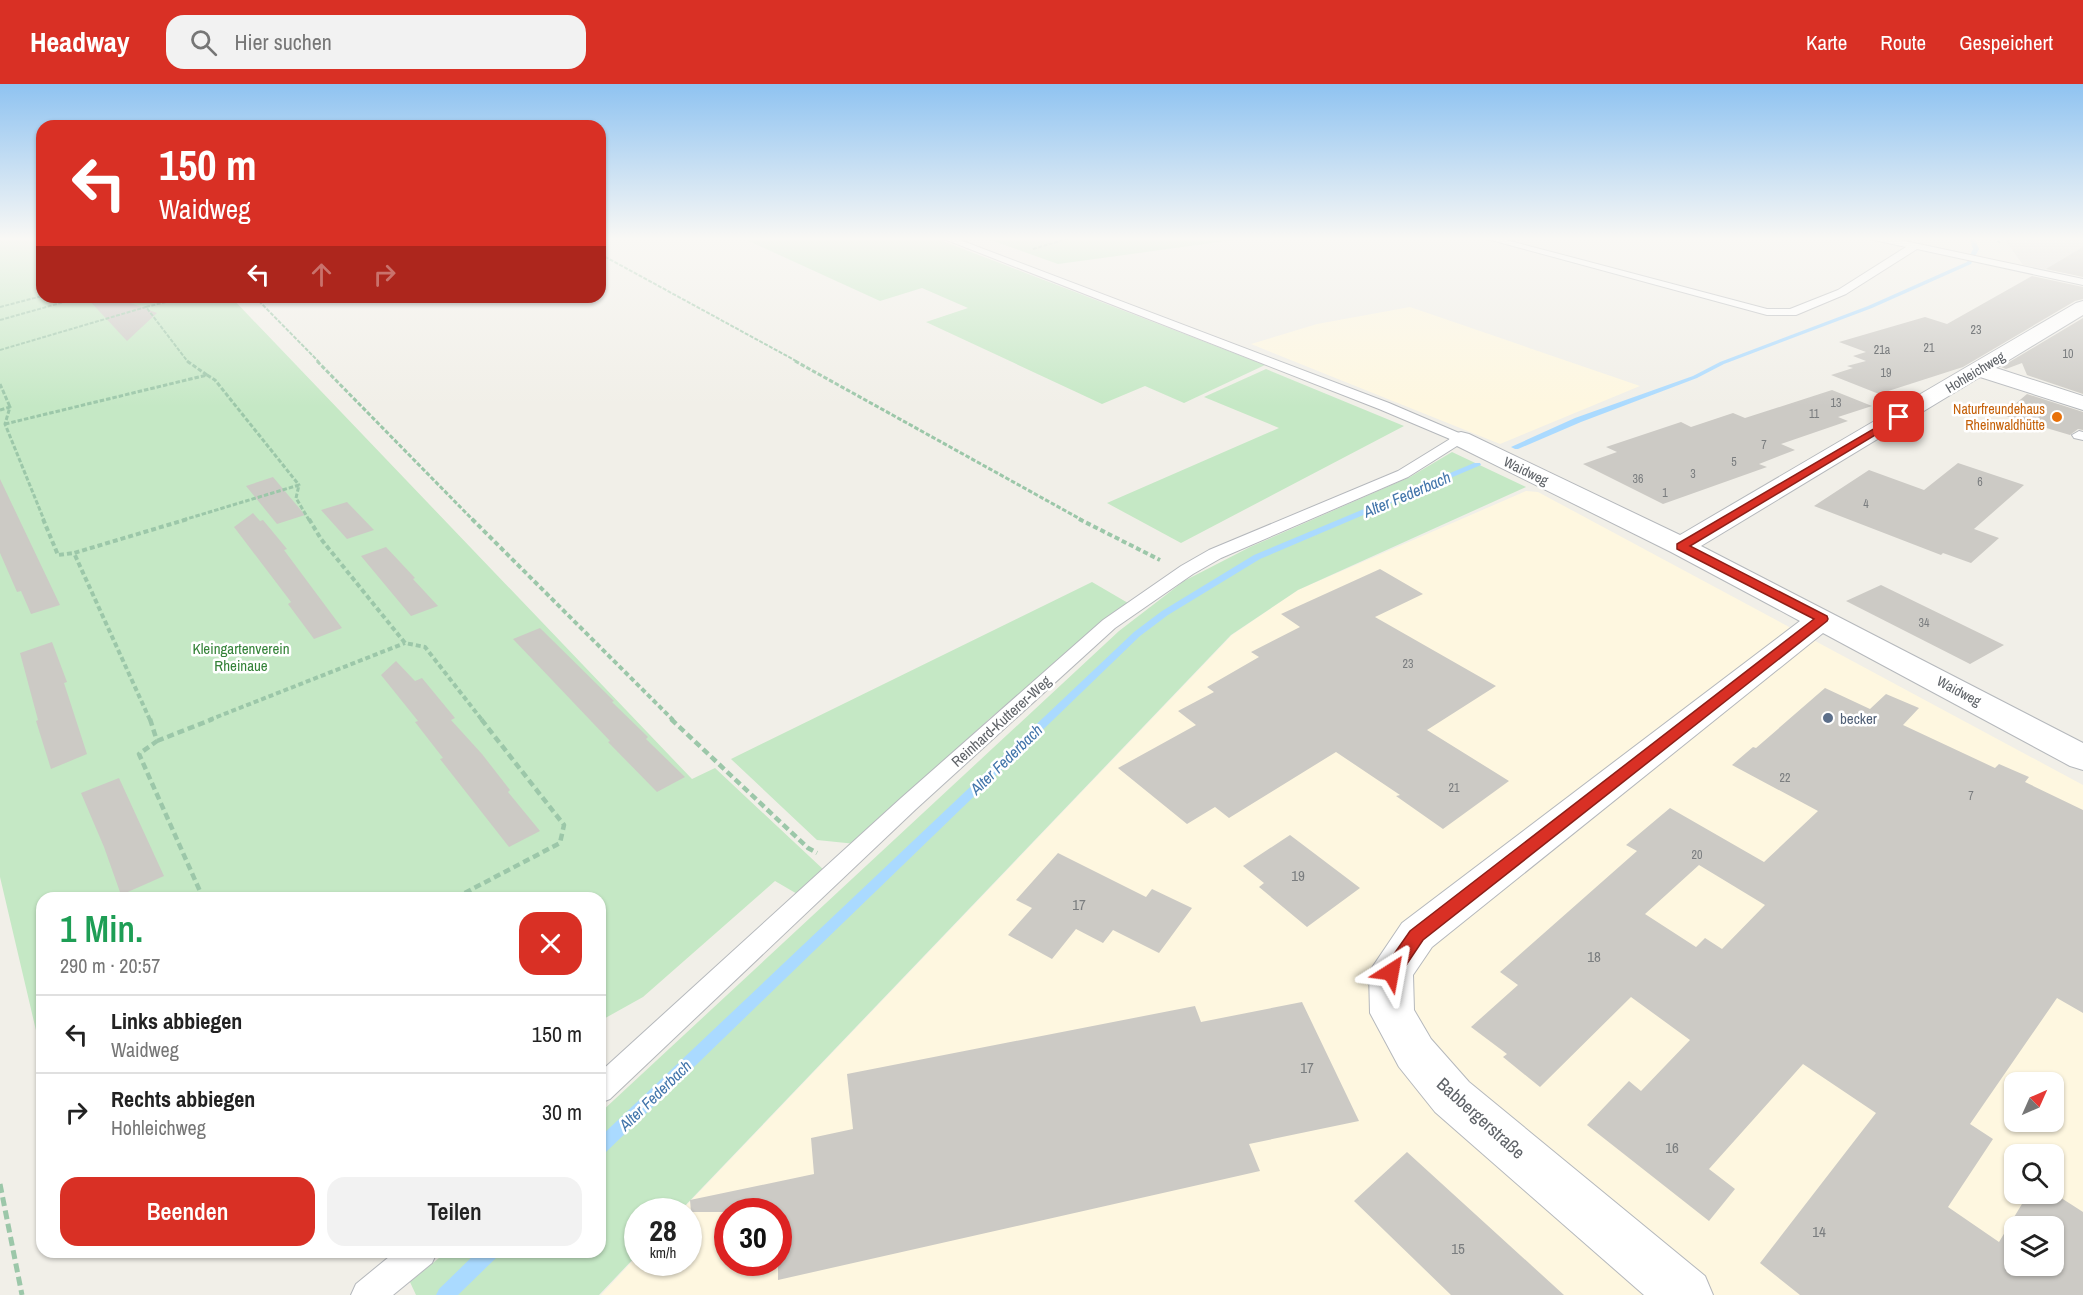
<!DOCTYPE html>
<html lang="de">
<meta charset="utf-8">
<style>
body{margin:0;font-family:"Archivo Narrow",sans-serif;background:#f2f2f2;color:#222;height:100vh;display:flex;flex-direction:column;font-size:22px;white-space:nowrap}
*{box-sizing:border-box;margin:0}
p{font-size:20px;color:#767676}
.icon{flex:none;width:33px;height:33px;fill:none;stroke:currentColor;stroke-width:2;stroke-linecap:round;stroke-linejoin:round}
.map{position:relative;flex:1;overflow:hidden}
.side{position:absolute;left:36px;top:808px;width:570px;height:366px;display:flex;flex-direction:column;background:#fff;border-radius:18px;box-shadow:0 2px 4px #0004}
.side>*{flex:none}
.banner{position:absolute;left:36px;top:36px;width:570px;height:183px;border-radius:18px;box-shadow:0 2px 4px #0004;background:#d93025;color:#fff;overflow:hidden}
.needle{width:39px;rotate:45deg}
.tools{position:absolute;left:2004px;top:988px;display:grid;gap:12px}
.tools a{display:grid;place-items:center;width:60px;height:60px;border-radius:12px;background:#fff;box-shadow:0 2px 4px #0004;font-size:30px}
.speed{position:absolute;left:624px;top:1114px;display:flex;gap:12px;font-size:30px;font-weight:700;text-align:center}
.speed>*{display:grid;place-content:center;width:78px;height:78px;border-radius:50%;background:#fff;box-shadow:0 2px 4px #0004;line-height:1}
.speed small{font-size:15px;font-weight:400}
.speed .limit{border:9px solid #d22;background:#fff;color:#111}
.pin{position:absolute;display:grid;place-items:center;width:51px;height:51px;color:#fff;margin:-26px;border-radius:12px;box-shadow:0 3px 9px #0006}
.me{position:absolute;width:66px;margin:-33px;rotate:34deg;stroke-linejoin:round;filter:drop-shadow(0 0 4px #0008)}
.turn{display:flex;align-items:center;gap:21px;height:126px;padding:0 24px;font-size:27px}
.turn .icon{width:78px;height:78px;stroke-width:2.5}
.turn b{display:block;font-size:42px;line-height:51px}
.lanes{display:flex;align-items:center;height:57px;padding:0 24px;background:#0003;justify-content:center;gap:30px;direction:ltr}
.lanes .off{opacity:.35}
.round{display:grid;place-items:center;flex:none;width:63px;height:63px;border-radius:18px;background:#f2f2f2}
.headline{display:flex;align-items:center;justify-content:space-between;height:102px;padding:0 24px}
h1{font-size:36px;font-weight:600;line-height:45px;color:#1e9e55}
.primary-button{display:flex;gap:12px;margin-top:auto;padding:12px 24px}
.primary-button a{flex:1;height:69px;border-radius:18px;background:#d93025;color:#fff;font-size:24px;font-weight:600;line-height:69px;text-align:center}
.primary-button a+a{background:#f2f2f2;color:#222}
ul{padding:0;list-style:none}
li{display:flex;align-items:center;gap:18px;height:78px;padding:0 24px;border-top:2px solid #e0e0e0}
li div{flex:1}
li b{display:block;font-size:22px}
li em{font-style:normal}
header{display:flex;align-items:center;gap:36px;box-sizing:border-box;height:84px;padding:0 30px;background:#d93025;color:#fff}
header strong{font-size:28px}
nav{display:flex;gap:33px;margin-inline-start:auto;font-size:21px}
.search{width:420px;height:54px;background:#f2f2f2;display:flex;align-items:center;gap:15px;box-sizing:border-box;padding:0 21px;border-radius:18px;color:#767676;font-size:22px}
.map>svg:first-child{display:block}
.commercial{fill:#fef7e0;fill-rule:evenodd}
.industrial{fill:#e0deda}
.green{fill:#c5e8c5}
.lines{fill:none;stroke-linecap:round;stroke-linejoin:round}
.stream{fill:#aadaff;fill-rule:evenodd}
.building{fill:#cccac5;fill-rule:evenodd}
.service-casing{stroke:#b5b8bc;stroke-width:2}
.minor-casing{stroke:#b5b8bc;stroke-width:2}
.path-far4{stroke:#9cc7a9;stroke-width:2;stroke-dasharray:4 1.5;stroke-linecap:butt}
.path-far3{stroke:#9cc7a9;stroke-width:3;stroke-dasharray:4.5 2;stroke-linecap:butt}
.path-far2{stroke:#9cc7a9;stroke-width:4;stroke-dasharray:5 3;stroke-linecap:butt}
.path-far1{stroke:#9cc7a9;stroke-width:4.5;stroke-dasharray:7 4;stroke-linecap:butt}
.path{stroke:#9cc7a9;stroke-width:5;stroke-dasharray:9 4.5;stroke-linecap:butt}
.service{fill:#fff;fill-rule:evenodd}
.minor{fill:#fff;fill-rule:evenodd}
.route{fill:#d93025;stroke:#8d1f18;stroke-width:1.5}
.food-dot{fill:#e8710a;stroke:#fff;stroke-width:2}
.service-dot{fill:#5c6f8a;stroke:#fff;stroke-width:2}
.labels{text-anchor:middle;dominant-baseline:central;stroke-width:5;stroke-linejoin:round;paint-order:stroke}
.number-label{font-size:12px;fill:#7a7d7f}
.far-street-label{font-size:14px;fill:#5f6368;stroke:#fff}
.far-food-label{font-size:14px;fill:#c56008;stroke:#fff;text-anchor:end}
.park-label{font-size:15px;fill:#348238;stroke:#fff}
.service-label{font-size:15px;fill:#4e5e75;stroke:#fff;text-anchor:start}
.street-label{font-size:15px;fill:#5f6368;stroke:#fff}
.near-number-label{font-size:15px;fill:#7a7d7f}
.water-label{font-size:16px;font-style:italic;fill:#4174aa;stroke:#fff}
.near-street-label{font-size:18px;fill:#5f6368;stroke:#fff}
</style>
<header>
<strong>Headway</strong>
<div class="search"><svg class="icon" aria-label="search" viewBox="0 0 24 24"><circle cx="10" cy="10" r="6"/><path d="M15 15l6 6"/></svg>Hier suchen</div>
<nav><a>Karte</a><a>Route</a><a>Gespeichert</a></nav>
</header>
<div class="map">
<svg width="2083" height="1211" viewBox="0 0 2083 1211">
<rect width="100%" height="100%" fill="#f1efe8"/>
<path class="commercial" d="M 1410,223 L 1640,302 L 1500,360 L 1251,260 L 1317,240 Z
M 1526,407 L 1538,408 L 2083,701 L 2083,1211 L 601,1211 L 637,1172 L 638,1179 L 688,1179 L 688,1128 L 680,1128 L 1232,551 L 1298,506 ZM 2014,999 L 2054,999 L 2054,1038 L 2014,1038 ZM 2014,1071 L 2054,1071 L 2054,1110 L 2014,1110 ZM 728,1128 L 778,1128 L 778,1179 L 728,1179 ZM 2014,1143 L 2054,1143 L 2054,1182 L 2014,1182 Z"/>
<path class="industrial" d="M 2003,153 L 2083,153 L 2083,192 L 2023,181 Z"/>
<path class="green" d="M 0,153 L 42,153 L 42,213 L 231,213 L 692,695 L 715,684 L 825,787 L 799,811 L 775,797 L 643,913 L 600,937 L 600,814 L 42,814 L 42,972 L 0,793 Z
M 740,153 L 932,153 L 1265,281 L 1184,319 L 1145,302 L 1102,320 L 926,238 L 968,224 L 922,204 L 880,217 Z
M 982,153 L 1256,153 L 1058,180 Z
M 1266,285 L 1404,342 L 1181,459 L 1107,419 L 1279,344 L 1204,313 Z
M 1452,368 L 1526,403 L 1298,506 L 1231,551 L 679,1128 L 638,1128 L 637,1171 L 599,1211 L 416,1211 L 410,1198 L 445,1169 L 600,1168 L 600,1029 L 1119,547 L 1184,497 L 1250,463 L 1410,393 Z
M 1092,498 L 1128,519 L 989,635 L 856,760 L 817,756 L 731,675 Z"/>
<g class="lines">
<path class="stream" d="M 1969,153 L 1974,153 L 1979,165 L 1971,180 L 1872,224 L 1724,280 L 1697,294 L 1581,338 L 1518,365 L 1515,365 L 1511,363 L 1575,334 L 1693,292 L 1720,278 L 1868,222 L 1967,178 L 1973,165 Z
M 1474,379 L 1480,379 L 1481,381 L 1260,475 L 1168,531 L 1140,552 L 606,1068 L 600,1070 L 600,1053 L 1134,548 L 1162,527 L 1254,471 Z
M 477,1168 L 498,1168 L 496,1174 L 458,1211 L 436,1211 L 439,1205 Z"/>
</g>
<path class="building" d="M 2083,163 L 2083,193 L 2046,185 Z
M 2032,192 L 2083,203 L 2083,215 L 2075,217 L 1963,283 L 1879,310 L 1831,291 L 1853,284 L 1847,282 L 1866,277 L 1853,272 L 1866,268 L 1839,258 L 1925,233 L 1947,240 Z
M 86,213 L 115,213 L 157,229 L 127,257 Z
M 2083,234 L 2083,310 L 2027,291 L 2022,279 L 2006,285 L 2001,283 Z
M 1832,306 L 1872,322 L 1838,333 L 1848,337 L 1781,360 L 1795,366 L 1759,380 L 1767,383 L 1663,420 L 1583,380 L 1617,368 L 1606,363 L 1681,338 L 1691,343 L 1733,329 L 1745,334 Z
M 2027,310 L 2083,328 L 2083,346 L 2078,345 L 2070,351 L 2002,331 Z
M 1958,379 L 2024,401 L 1974,445 L 1999,454 L 1971,479 L 1943,469 L 1941,471 L 1814,422 L 1869,386 L 1924,406 Z
M 273,393 L 305,431 L 277,440 L 246,402 Z
M 0,395 L 60,521 L 31,530 L 21,507 L 17,508 L 0,469 Z
M 347,418 L 374,446 L 347,455 L 321,426 Z
M 253,429 L 260,437 L 263,436 L 287,465 L 284,466 L 342,544 L 314,555 L 288,520 L 291,518 L 234,443 Z
M 386,463 L 415,494 L 413,495 L 438,522 L 411,532 L 361,472 Z
M 1380,485 L 1423,510 L 1375,533 L 1496,602 L 1427,646 L 1509,697 L 1443,745 L 1396,712 L 1400,711 L 1336,668 L 1229,734 L 1215,723 L 1187,740 L 1118,684 L 1196,641 L 1178,627 L 1214,608 L 1207,603 L 1259,573 L 1251,568 L 1300,543 L 1281,530 Z
M 1881,501 L 2004,561 L 1970,580 L 1846,517 Z
M 540,544 L 614,617 L 612,618 L 648,653 L 646,655 L 685,693 L 657,708 L 608,658 L 610,657 L 513,555 Z
M 52,558 L 67,598 L 64,599 L 87,670 L 51,685 L 36,637 L 38,636 L 20,569 Z
M 396,577 L 415,597 L 422,594 L 455,634 L 451,636 L 482,670 L 510,706 L 508,708 L 540,747 L 509,763 L 440,675 L 443,674 L 415,638 L 418,637 L 381,591 Z
M 1825,604 L 1870,625 L 1886,610 L 1919,624 L 1903,641 L 1995,684 L 1999,680 L 2029,693 L 2025,698 L 2083,726 L 2083,929 L 2057,914 L 1970,1040 L 1993,1055 L 1948,1123 L 1999,1158 L 2028,1110 L 2055,1110 L 2083,1128 L 2083,1211 L 1800,1211 L 1760,1179 L 1876,1029 L 1803,980 L 1709,1085 L 1735,1105 L 1709,1137 L 1587,1041 L 1629,997 L 1641,1007 L 1690,956 L 1631,913 L 1540,1003 L 1503,973 L 1507,970 L 1471,943 L 1518,901 L 1500,888 L 1637,767 L 1626,761 L 1670,724 L 1764,778 L 1818,727 L 1732,681 L 1753,663 L 1756,664 ZM 1699,781 L 1765,821 L 1722,865 L 1705,854 L 1696,863 L 1645,830 ZM 2014,1143 L 2054,1143 L 2054,1182 L 2014,1182 Z
M 119,694 L 164,792 L 121,811 L 104,763 L 81,709 Z
M 1290,751 L 1360,804 L 1307,843 L 1259,803 L 1264,799 L 1243,782 Z
M 1058,769 L 1146,813 L 1152,805 L 1192,824 L 1159,869 L 1113,846 L 1103,859 L 1076,845 L 1052,875 L 1008,851 L 1032,824 L 1016,816 Z
M 1302,918 L 1359,1037 L 1249,1060 L 1260,1087 L 778,1196 L 778,1128 L 691,1128 L 690,1116 L 814,1090 L 811,1054 L 853,1045 L 847,990 L 1195,922 L 1201,938 Z
M 1407,1068 L 1564,1211 L 1451,1211 L 1354,1117 Z"/>
<g class="lines">
<g class="service-casing">
<path id="service" d="M 939,153 L 952,153 L 1389,319 L 1466,352 L 1468,355 L 1408,393 L 1221,474 L 1193,490 L 1115,544 L 916,725 L 610,1015 L 600,1019 L 600,988 L 900,715 L 1103,536 L 1181,482 L 1209,466 L 1398,387 L 1450,355 L 1379,325 Z
M 1480,153 L 1495,153 L 1767,225 L 1790,225 L 1838,206 L 1906,163 L 1870,155 L 1869,153 L 1886,153 L 2083,195 L 2083,201 L 1917,165 L 1846,210 L 1796,231 L 1767,231 Z
M 2079,347 L 2083,348 L 2083,356 L 2074,354 L 2072,351 Z
M 395,1168 L 437,1168 L 432,1179 L 393,1211 L 351,1211 L 356,1200 Z"/>
</g>
<g class="minor-casing">
<path id="minor" d="M 2083,217 L 2083,231 L 1996,284 L 2083,312 L 2083,326 L 1980,293 L 1701,462 L 2083,659 L 2083,686 L 2070,682 L 1823,549 L 1432,863 L 1413,891 L 1414,926 L 1431,955 L 1469,998 L 1705,1192 L 1713,1211 L 1644,1211 L 1435,1028 L 1399,983 L 1370,929 L 1369,888 L 1402,839 L 1800,537 L 1671,468 L 1453,360 L 1449,355 L 1453,350 L 1461,348 L 1469,350 L 1680,451 L 2076,219 Z"/>
</g>
<path class="path-far4" d="M 1187,153 L 1192,154
M 1993,153 L 2000,159
M 1033,165 L 1073,153
M 600,170 L 798,278
M 255,213 L 319,278
M 0,223 L 42,212
M 146,223 L 186,213
M 0,236 L 82,213
M 0,266 L 146,223 L 188,278"/>
<path class="path-far3" d="M 317,277 L 473,436
M 795,277 L 1082,436
M 207,291 L 215,296 L 299,401
M 0,300 L 10,323
M 0,326 L 10,323 L 5,340 L 44,436
M 5,340 L 207,291 L 187,277
M 183,436 L 299,401 L 296,414 L 309,436"/>
<path class="path-far2" d="M 43,435 L 58,471 L 74,469
M 309,435 L 321,455 L 405,559 L 425,563 L 482,636
M 472,435 L 673,636
M 1079,435 L 1160,476
M 150,636 L 74,469 L 188,435
M 209,636 L 405,559"/>
<path class="path-far1" d="M 150,635 L 157,657 L 139,670 L 203,814
M 671,635 L 808,764 L 817,769
M 157,657 L 213,635
M 455,814 L 560,759 L 564,741 L 481,635"/>
<path class="path" d="M 0,1100 L 22,1211"/>
<use href="#service" class="service"/>
<use href="#minor" class="minor"/>
</g>
<linearGradient id="sky" x2="0" y2="1"><stop stop-color="#8fc3f1"/><stop offset="0.48" stop-color="#f9f8f5"/><stop offset="1" stop-color="#f9f8f5" stop-opacity="0"/></linearGradient>
<rect width="2083" height="322" fill="url(#sky)"/>
<path class="route" d="M 1899,330 L 1904,333 L 1902,335 L 1690,462 L 1827,532 L 1828,535 L 1827,537 L 1423,856 L 1398,893 L 1391,895 L 1385,893 L 1382,888 L 1385,883 L 1410,847 L 1814,535 L 1677,465 L 1677,460 Z"/>
<circle class="food-dot" cx="2057" cy="333" r="6"/>
<circle class="service-dot" cx="1828" cy="634" r="6"/>
<g class="labels">
<g class="number-label">
<text x="1976" y="246">23</text>
<text x="1929" y="264">21</text>
<text x="1882" y="266">21a</text>
<text x="2068" y="270">10</text>
<text x="1886" y="289">19</text>
<text x="1836" y="319">13</text>
<text x="1814" y="330">11</text>
<text x="1764" y="361">7</text>
<text x="1734" y="378">5</text>
<text x="1693" y="390">3</text>
<text x="1638" y="395">36</text>
<text x="1980" y="398">6</text>
<text x="1665" y="409">1</text>
<text x="1866" y="420">4</text>
<text x="1924" y="539">34</text>
<text x="1408" y="580">23</text>
<text x="1785" y="694">22</text>
<text x="1454" y="704">21</text>
<text x="1971" y="712">7</text>
<text x="1697" y="771">20</text>
</g>
<g class="far-street-label">
<text transform="translate(1975 288) rotate(-31)">Hohleichweg</text>
<text transform="translate(1526 387) rotate(26)">Waidweg</text>
<text transform="translate(1959 607) rotate(28)">Waidweg</text>
</g>
<g class="far-food-label">
<text x="2045" y="325">Naturfreundehaus<tspan x="2045" dy="16">Rheinwaldhütte</tspan></text>
</g>
<g class="park-label">
<text x="241" y="564">Kleingartenverein<tspan x="241" dy="17">Rheinaue</tspan></text>
</g>
<g class="service-label">
<text x="1840" y="634">becker</text>
</g>
<g class="street-label">
<text transform="translate(1001 637) rotate(-42)">Reinhard-Kutterer-Weg</text>
</g>
<g class="near-number-label">
<text x="1298" y="791">19</text>
<text x="1079" y="820">17</text>
<text x="1594" y="872">18</text>
<text x="1307" y="983">17</text>
<text x="1672" y="1063">16</text>
<text x="1819" y="1147">14</text>
<text x="1458" y="1164">15</text>
</g>
<g class="water-label">
<text transform="translate(1407 410) rotate(-23)">Alter Federbach</text>
<text transform="translate(1006 675) rotate(-44)">Alter Federbach</text>
<text transform="translate(655 1011) rotate(-44)">Alter Federbach</text>
</g>
<g class="near-street-label">
<text transform="translate(1481 1034) rotate(42)">Babbergerstraße</text>
</g>
</g>
</svg>
<div class="tools">
<a><svg class="needle" viewBox="-14 -14 28 28"><path d="M0-13l5 13h-10z" fill="#e53935"/><path d="M0 13l5-13h-10z" fill="#767676"/></svg></a>
<a><svg class="icon" aria-label="search" viewBox="0 0 24 24"><circle cx="10" cy="10" r="6"/><path d="M15 15l6 6"/></svg></a>
<a><svg class="icon" aria-label="layers" viewBox="0 0 24 24"><path d="M12 4l9 5-9 5-9-5zM3 14l9 5 9-5"/></svg></a>
</div>
<div class="speed"><div>28<small>km/h</small></div><div class="limit">30</div></div>
<div class="pin" style="left:1899px;top:333px;background:#d93025"><svg class="icon" aria-label="arrive" viewBox="0 0 24 24"><path d="M6 21V4h12l-3 4 3 4H6"/></svg></div>
<svg class="me" style="left:1391px;top:888px" viewBox="-20 -20 40 40"><path d="M0-17L14 15 0 8-14 15z" fill="#d93025" stroke="#fff" stroke-width="4"/></svg>
<div class="banner">
<div class="turn"><svg class="icon" aria-label="left" viewBox="0 0 24 24"><path d="M17 20v-9H6M10 6l-5 5 5 5"/></svg><div><b>150 m</b>Waidweg</div></div>
<div class="lanes"><svg class="icon" aria-label="left" viewBox="0 0 24 24"><path d="M17 20v-9H6M10 6l-5 5 5 5"/></svg><svg class="icon off" aria-label="ahead" viewBox="0 0 24 24"><path d="M12 20V5M6 11l6-6 6 6"/></svg><svg class="icon off" aria-label="right" viewBox="0 0 24 24"><path d="M7 20v-9h11M14 6l5 5-5 5"/></svg></div>
</div>
<section class="side">
<div class="headline"><div><h1>1 Min.</h1><p>290 m · 20:57</p></div><a class="round" style="background:#d93025;color:#fff"><svg class="icon" aria-label="close" viewBox="0 0 24 24"><path d="M6 6l12 12M18 6L6 18"/></svg></a></div>
<ul>
<li><svg class="icon" aria-label="left" viewBox="0 0 24 24"><path d="M17 20v-9H6M10 6l-5 5 5 5"/></svg><div><b>Links abbiegen</b><p>Waidweg</p></div><em>150 m</em></li>
<li><svg class="icon" aria-label="right" viewBox="0 0 24 24"><path d="M7 20v-9h11M14 6l5 5-5 5"/></svg><div><b>Rechts abbiegen</b><p>Hohleichweg</p></div><em>30 m</em></li>
</ul>
<div class="primary-button"><a>Beenden</a><a>Teilen</a></div>
</section>
</div>
